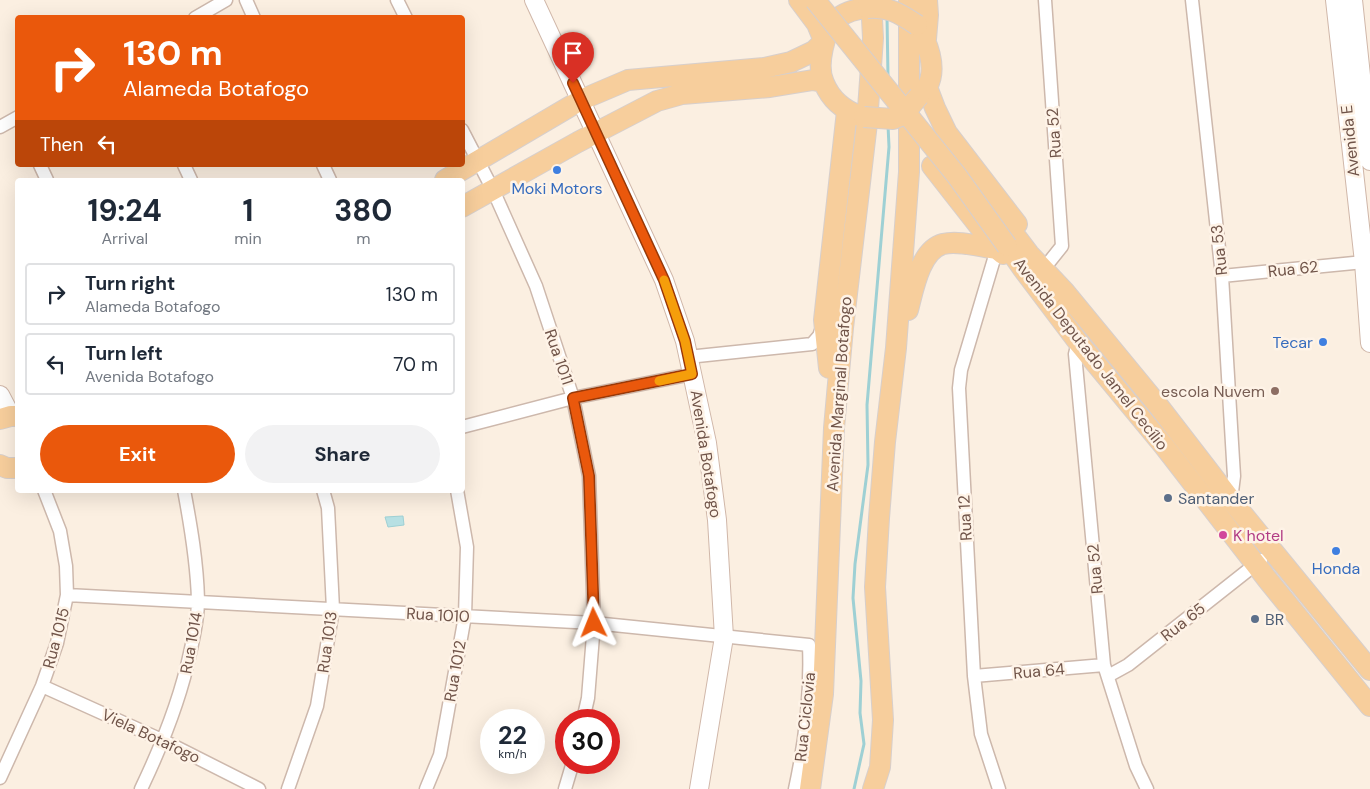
<!DOCTYPE html>
<meta charset="utf-8">
<style>
body{margin:0;font-family:"DM Sans",sans-serif;background:#f2f2f3;color:#1f2937;height:100vh;display:flex;flex-direction:column;font-size:19px;white-space:nowrap}
*{box-sizing:border-box;margin:0}
p{font-size:16px;color:#747a83}
.icon{flex:none;width:28px;height:28px;fill:none;stroke:currentColor;stroke-width:2;stroke-linecap:round;stroke-linejoin:round}
.map{position:relative;flex:1;overflow:hidden}
.sheet{position:absolute;left:15px;top:178px;width:450px;height:315px;display:flex;flex-direction:column;background:#fff;border-radius:5px;box-shadow:0 5px 20px #0002}
.sheet>*{flex:none}
.top-card{position:absolute;left:15px;top:15px;width:450px;height:152px;border-radius:5px;box-shadow:0 5px 20px #0002;background:#ea580c;color:#fff;overflow:hidden}
.speed{position:absolute;left:480px;top:709px;display:flex;gap:10px;font-size:25px;font-weight:700;text-align:center}
.speed>*{display:grid;place-content:center;width:65px;height:65px;border-radius:50%;background:#fff;box-shadow:0 5px 20px #0002;line-height:1}
.speed small{font-size:12px;font-weight:400}
.speed .limit{border:8px solid #d22;background:#fff;color:#111}
.pin{position:absolute;display:grid;place-items:center;width:42px;height:42px;color:#fff;margin:-51px -21px;border-radius:50% 50% 50% 0;rotate:-45deg;box-shadow:0 0 5px #0007}
.pin .icon{rotate:45deg}
.me{position:absolute;width:55px;margin:-28px;rotate:358deg;stroke-linejoin:round;filter:drop-shadow(0 0 4px #0008)}
.turn{display:flex;align-items:center;gap:18px;height:105px;padding:0 25px;font-size:22px}
.turn .icon{width:65px;height:65px;stroke-width:2.5}
.turn b{display:block;font-size:35px;line-height:42px}
.then{display:flex;align-items:center;height:48px;padding:0 25px;background:#0003;gap:10px;font-size:19px}
.eta{display:flex;justify-content:space-evenly;align-items:center;height:85px;text-align:center}
.eta b{font-size:30px;font-weight:700;line-height:35px}
.button{display:flex;gap:10px;margin-top:auto;padding:10px 25px}
.button a{flex:1;height:58px;border-radius:30px;background:#ea580c;color:#fff;font-size:20px;font-weight:700;line-height:58px;text-align:center}
.button a+a{background:#f2f2f3;color:#1f2937}
ul{padding:0;list-style:none}
li{display:flex;align-items:center;gap:15px;height:62px;margin:0 10px 8px;padding:0 15px;border:2px solid #e0e1e3;border-radius:5px}
li div{flex:1}
li b{display:block;font-size:19px}
li em{font-style:normal}
.map>svg:first-child{display:block}
.water{fill:#b7e0e3;stroke:#9ed0d4}
.lines{fill:none;stroke-linecap:round;stroke-linejoin:round}
.stream{stroke:#9ed0d4;stroke-width:3}
.street-casing{stroke:#cdb8ac;stroke-width:15}
.secondary-casing{stroke:#d0b7a9;stroke-width:20}
.primary-casing{stroke:#d7cfcc;stroke-width:22}
.street{stroke:#fff;stroke-width:12}
.secondary{stroke:#fff;stroke-width:18}
.primary{stroke:#f7ce9c;stroke-width:20}
.primary-bridge-casing{stroke:#d7cfcc;stroke-width:22;stroke-linecap:butt}
.primary-bridge{stroke:#f7ce9c;stroke-width:20}
.route-casing{stroke:#983908;stroke-width:12}
.route{stroke:#ea580c;stroke-width:9}
.slow{stroke:#f59e0b;stroke-width:9}
.shop-dot{fill:#3f7fe0;stroke:#fef3e7;stroke-width:2}
.education-dot{fill:#8d6e63;stroke:#fef3e7;stroke-width:2}
.service-dot{fill:#5c6f8a;stroke:#fef3e7;stroke-width:2}
.hotel-dot{fill:#d1479c;stroke:#fef3e7;stroke-width:2}
.labels{text-anchor:middle;dominant-baseline:central;stroke-width:5;stroke-linejoin:round;paint-order:stroke}
.street-label{font-size:16px;fill:#705449;stroke:#fef3e7}
.shop-label{font-size:16px;fill:#366cbe;stroke:#fef3e7}
.education-label{font-size:16px;fill:#785e54;stroke:#fef3e7;text-anchor:end}
.service-label{font-size:16px;fill:#4e5e75;stroke:#fef3e7;text-anchor:start}
.hotel-label{font-size:16px;fill:#b23c85;stroke:#fef3e7;text-anchor:start}
</style>
<div class="map">
<svg width="1370" height="789" viewBox="0 0 1370 789">
<rect width="100%" height="100%" fill="#fbefe1"/>
<path class="water" d="M 403,516 L 404,525 L 388,527 L 385,517 Z"/>
<g class="lines">
<path class="stream" d="M 887,16 L 888,77
M 854,789 L 864,744 L 860,713 L 861,681 L 853,598 L 855,564 L 868,465 L 867,405 L 889,147 L 888,125"/>
<g class="street-casing">
<path id="street" d="M 246,0 L 254,18
M 397,0 L 406,18
M 1045,0 L 1062,246 L 1050,261
M 1192,0 L 1222,276 L 1233,460 L 1234,476 L 1231,500
M 195,18 L 226,0
M 0,127 L 18,117
M 462,130 L 493,190 L 536,286 L 573,398 L 589,476 L 594,623 L 588,698 L 583,720
M 40,165 L 47,180
M 184,165 L 191,180
M 323,165 L 330,180
M 997,249 L 961,370 L 959,388 L 974,676 L 981,734 L 999,789
M 1222,276 L 1364,262
M 1078,342 L 1075,354 L 1104,665 L 1136,766 L 1147,789
M 688,357 L 812,344 L 819,336 L 823,325
M 462,427 L 573,398 L 692,374
M 67,595 L 594,623 L 809,645 C 811,693 805,743 795,789
M 974,676 L 1104,665
M 1108,676 L 1128,665 L 1261,560
M 42,686 L 164,741 L 259,789
M 0,778 L 42,686 L 57,643 L 67,595 L 66,566 L 60,531 L 44,490
M 141,789 C 162,745 180,701 190,653 C 194,636 198,617 198,600 C 197,562 191,527 184,490
M 288,789 L 317,706 L 333,609 L 328,508 L 323,490
M 426,789 L 440,755 L 465,616 L 467,547 L 457,490
M 565,789 L 573,762"/>
</g>
<g class="secondary-casing">
<path id="secondary" d="M 534,0 L 664,280 L 685,341 L 707,443 L 717,520 L 724,637 L 699,789
M 1335,0 L 1364,262 L 1370,343
M 1353,0 L 1370,161
M 0,395 L 11,416"/>
</g>
<g class="primary-casing">
<path id="primary" d="M 917,25 C 927,41 938,68 927,87 C 925,90 921,93 919,96
M 926,39 L 928,15 L 927,0
M 927,87 L 935,108 L 947,133 L 1017,224
M 860,116 C 843,110 831,100 824,83 C 816,66 824,30 838,18 C 847,11 856,9 867,8
M 932,166 L 997,249 L 1003,254
M 445,180 L 581,100 L 628,80 L 764,68 L 791,62 L 814,51 L 824,41 L 817,24 L 799,0
M 462,207 L 578,142 L 657,101 L 682,94 L 770,87 L 813,80 L 823,82
M 1001,217 L 1029,254 L 1064,291 L 1157,404 L 1231,500 L 1370,670
M 1007,246 L 1023,269 L 1078,342 L 1164,446 L 1267,579 L 1370,706
M 908,310 C 913,291 920,250 943,244 C 959,240 981,247 997,249
M 829,368 L 824,320 L 847,111
M 0,419 L 11,416 L 18,416
M 0,465 L 7,468 L 18,468
M 810,789 L 823,694 L 834,428 L 843,328 L 867,123 L 873,38 L 871,0
M 873,789 L 880,767 L 883,720 L 875,587 L 879,518 L 885,442 L 896,348 L 909,172 L 909,0"/>
</g>
<use href="#street" class="street"/>
<use href="#secondary" class="secondary"/>
<use href="#primary" class="primary"/>
<g class="primary-bridge-casing">
<path id="primary-bridge" d="M 815,0 L 957,176 L 1007,246
M 867,8 C 888,6 899,13 917,25
M 864,117 L 893,119 L 903,115 L 919,96"/>
</g>
<use href="#primary-bridge" class="primary-bridge"/>
</g>
<g class="lines">
<g class="route-casing">
<path id="route" d="M 573,83 L 664,280 L 685,341 L 692,374 L 573,398 L 589,476 L 594,623"/>
</g>
<use href="#route" class="route"/>
<path class="slow" d="M 659,381 L 692,374 L 685,341 L 664,280"/>
</g>
<g class="shop-dot">
<circle cx="557" cy="170" r="5"/>
<circle cx="1323" cy="342" r="5"/>
<circle cx="1336" cy="551" r="5"/>
</g>
<circle class="education-dot" cx="1275" cy="391" r="5"/>
<g class="service-dot">
<circle cx="1168" cy="498" r="5"/>
<circle cx="1255" cy="619" r="5"/>
</g>
<circle class="hotel-dot" cx="1223" cy="535" r="5"/>
<g class="labels">
<g class="street-label">
<text transform="translate(1054 133) rotate(-94)">Rua 52</text>
<text transform="translate(1350 141) rotate(-96)">Avenida E</text>
<text transform="translate(1219 250) rotate(-96)">Rua 53</text>
<text transform="translate(1293 269) rotate(-6)">Rua 62</text>
<text transform="translate(1091 354) rotate(52)">Avenida Deputado Jamel Cecílio</text>
<text transform="translate(559 357) rotate(71)">Rua 1011</text>
<text transform="translate(839 394) rotate(-86)">Avenida Marginal Botafogo</text>
<text transform="translate(706 454) rotate(81)">Avenida Botafogo</text>
<text transform="translate(965 518) rotate(-93)">Rua 12</text>
<text transform="translate(1095 569) rotate(-95)">Rua 52</text>
<text transform="translate(438 615) rotate(3)">Rua 1010</text>
<text transform="translate(1183 622) rotate(-38)">Rua 65</text>
<text transform="translate(56 638) rotate(-75)">Rua 1015</text>
<text transform="translate(327 642) rotate(-82)">Rua 1013</text>
<text transform="translate(191 643) rotate(-80)">Rua 1014</text>
<text transform="translate(455 671) rotate(-80)">Rua 1012</text>
<text transform="translate(1039 671) rotate(-5)">Rua 64</text>
<text transform="translate(805 717) rotate(-84)">Rua Ciclovia</text>
<text transform="translate(151 736) rotate(25)">Viela Botafogo</text>
</g>
<g class="shop-label">
<text x="557" y="188">Moki Motors</text>
<text x="1313" y="342" text-anchor="end">Tecar</text>
<text x="1336" y="568">Honda</text>
</g>
<g class="education-label">
<text x="1265" y="391">escola Nuvem</text>
</g>
<g class="service-label">
<text x="1178" y="498">Santander</text>
<text x="1265" y="619">BR</text>
</g>
<g class="hotel-label">
<text x="1233" y="535">K hotel</text>
</g>
</g>
</svg>
<div class="speed"><div>22<small>km/h</small></div><div class="limit">30</div></div>
<div class="pin" style="left:573px;top:83px;background:#d93025"><svg class="icon" aria-label="arrive" viewBox="0 0 24 24"><path d="M6 21V4h12l-3 4 3 4H6"/></svg></div>
<svg class="me" style="left:594px;top:623px" viewBox="-20 -20 40 40"><path d="M0-17L14 15 0 8-14 15z" fill="#ea580c" stroke="#fff" stroke-width="4"/></svg>
<div class="top-card">
<div class="turn"><svg class="icon" aria-label="right" viewBox="0 0 24 24"><path d="M7 20v-9h11M14 6l5 5-5 5"/></svg><div><b>130 m</b>Alameda Botafogo</div></div>
<div class="then">Then<svg class="icon" aria-label="left" viewBox="0 0 24 24"><path d="M17 20v-9H6M10 6l-5 5 5 5"/></svg></div>
</div>
<section class="sheet">
<div class="eta">
<div><b>19:24</b><p>Arrival</p></div>
<div><b>1</b><p>min</p></div>
<div><b>380</b><p>m</p></div>
</div>
<ul>
<li><svg class="icon" aria-label="right" viewBox="0 0 24 24"><path d="M7 20v-9h11M14 6l5 5-5 5"/></svg><div><b>Turn right</b><p>Alameda Botafogo</p></div><em>130 m</em></li>
<li><svg class="icon" aria-label="left" viewBox="0 0 24 24"><path d="M17 20v-9H6M10 6l-5 5 5 5"/></svg><div><b>Turn left</b><p>Avenida Botafogo</p></div><em>70 m</em></li>
</ul>
<div class="button"><a>Exit</a><a>Share</a></div>
</section>
</div>
